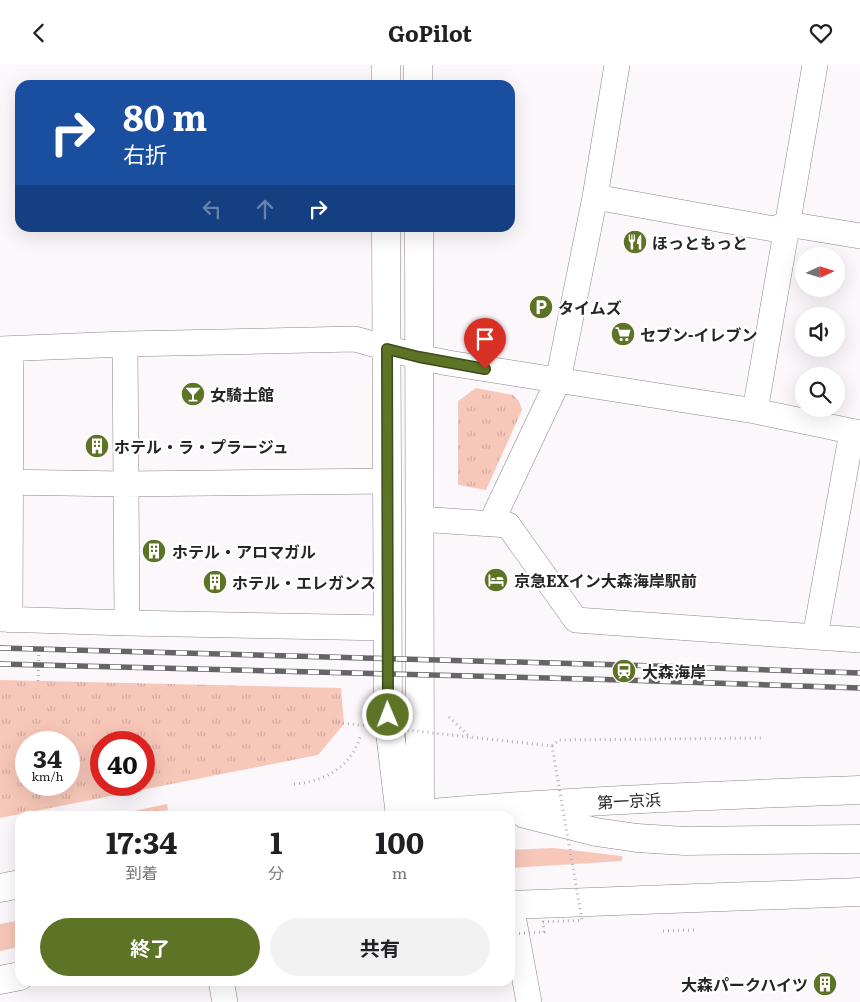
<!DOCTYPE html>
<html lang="ja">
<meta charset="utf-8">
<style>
body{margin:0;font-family:Literata,"Noto Sans JP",serif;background:#f2f2f2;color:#202124;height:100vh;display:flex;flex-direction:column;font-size:19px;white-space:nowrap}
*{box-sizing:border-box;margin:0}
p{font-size:16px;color:#757577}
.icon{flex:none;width:28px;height:28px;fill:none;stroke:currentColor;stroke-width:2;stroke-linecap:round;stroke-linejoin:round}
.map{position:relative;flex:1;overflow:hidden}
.details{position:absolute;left:15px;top:746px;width:500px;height:175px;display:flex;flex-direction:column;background:#fff;border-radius:15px;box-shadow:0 5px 20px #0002}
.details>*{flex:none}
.guide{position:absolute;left:15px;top:15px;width:500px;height:152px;border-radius:15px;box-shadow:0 5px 20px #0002;background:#1a4fa0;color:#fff;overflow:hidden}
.needle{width:32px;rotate:86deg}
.fabs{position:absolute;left:795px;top:182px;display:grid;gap:10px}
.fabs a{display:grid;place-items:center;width:50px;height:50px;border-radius:50%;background:#fff;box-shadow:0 5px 20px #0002;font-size:25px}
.speed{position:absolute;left:15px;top:666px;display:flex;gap:10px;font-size:25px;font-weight:700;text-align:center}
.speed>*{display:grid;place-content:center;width:65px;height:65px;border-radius:50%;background:#fff;box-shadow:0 5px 20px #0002;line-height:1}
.speed small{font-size:12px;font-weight:400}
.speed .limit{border:8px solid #d22;background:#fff;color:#111}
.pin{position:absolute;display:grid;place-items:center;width:42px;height:42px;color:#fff;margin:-51px -21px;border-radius:50% 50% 50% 0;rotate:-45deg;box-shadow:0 0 5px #0007}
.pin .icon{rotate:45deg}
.me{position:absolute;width:55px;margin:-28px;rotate:359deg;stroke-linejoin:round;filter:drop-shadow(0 0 4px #0008)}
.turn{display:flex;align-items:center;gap:18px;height:105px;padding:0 25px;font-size:22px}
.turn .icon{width:65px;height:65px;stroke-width:2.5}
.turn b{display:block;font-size:35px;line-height:42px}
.lanes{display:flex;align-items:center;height:48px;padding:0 25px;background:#0003;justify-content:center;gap:25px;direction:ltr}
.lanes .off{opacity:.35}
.eta{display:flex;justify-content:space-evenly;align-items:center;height:85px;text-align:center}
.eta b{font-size:30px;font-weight:700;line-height:35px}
.primary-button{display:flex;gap:10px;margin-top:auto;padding:10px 25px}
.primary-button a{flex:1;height:58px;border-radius:30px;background:#5d7426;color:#fff;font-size:20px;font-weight:700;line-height:58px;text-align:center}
.primary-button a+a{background:#f2f2f2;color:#202124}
header{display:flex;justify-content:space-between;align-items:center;height:65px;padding:0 25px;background:#fff;font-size:22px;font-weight:700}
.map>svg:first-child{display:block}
.grass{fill:#f7c7b9}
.forest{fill:url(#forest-crowns)}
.park{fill:url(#park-tufts);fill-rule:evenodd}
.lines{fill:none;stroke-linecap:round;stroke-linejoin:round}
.street-casing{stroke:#8a8688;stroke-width:26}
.secondary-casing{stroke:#8a8688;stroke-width:29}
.highway-casing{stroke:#8a8688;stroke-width:29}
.path{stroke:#b3afb2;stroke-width:3;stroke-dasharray:1 4;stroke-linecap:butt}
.street{stroke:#fff;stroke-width:25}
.secondary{stroke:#fff;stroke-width:28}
.highway{stroke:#fff;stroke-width:28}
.rail-casing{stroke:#676466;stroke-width:5.5}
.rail{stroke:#fff;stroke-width:4;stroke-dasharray:11;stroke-linecap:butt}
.path-bridge{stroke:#b3afb2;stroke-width:3;stroke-dasharray:1 4;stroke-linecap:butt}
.route-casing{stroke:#3c4b19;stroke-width:12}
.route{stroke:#5d7426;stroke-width:9}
.labels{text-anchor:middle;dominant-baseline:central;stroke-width:4.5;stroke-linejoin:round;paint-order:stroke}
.poi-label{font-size:16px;font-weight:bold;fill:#272526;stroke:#fff;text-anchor:start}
.street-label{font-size:16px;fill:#272526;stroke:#fff}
</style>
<header><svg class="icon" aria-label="back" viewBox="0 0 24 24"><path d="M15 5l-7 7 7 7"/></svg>GoPilot<svg class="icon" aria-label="heart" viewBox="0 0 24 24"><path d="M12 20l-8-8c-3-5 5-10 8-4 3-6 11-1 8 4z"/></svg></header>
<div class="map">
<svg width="860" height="937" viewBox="0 0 860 937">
<defs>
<pattern id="forest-crowns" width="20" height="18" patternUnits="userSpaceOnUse" patternTransform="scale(1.25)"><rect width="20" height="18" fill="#f7c7b9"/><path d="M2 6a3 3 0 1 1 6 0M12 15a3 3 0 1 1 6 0" fill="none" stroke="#d4ab9f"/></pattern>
<pattern id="park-tufts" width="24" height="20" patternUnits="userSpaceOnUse" patternTransform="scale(1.25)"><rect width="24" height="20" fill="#f7c7b9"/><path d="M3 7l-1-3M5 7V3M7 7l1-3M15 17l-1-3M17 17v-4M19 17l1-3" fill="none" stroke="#d4ab9f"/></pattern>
</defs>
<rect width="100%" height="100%" fill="#fcf7fa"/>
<path class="grass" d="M 553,783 L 622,791 L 622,796 L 510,803 L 510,785 Z
M 20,855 L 20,882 L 0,886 L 0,859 Z"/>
<path class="forest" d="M 167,739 L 168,745 L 141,751 L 110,751 Z"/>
<path class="park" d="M 476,323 L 513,330 L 519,336 L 522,345 L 486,425 L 458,420 L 458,336 Z
M 0,615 L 341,623 L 344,659 L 318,690 L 0,753 ZM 26,678 L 69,678 L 69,720 L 26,720 ZM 101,678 L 144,678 L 144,720 L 101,720 Z"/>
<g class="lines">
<g class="street-casing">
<path id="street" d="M 595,132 L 774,164 L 787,159 L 860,171
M 125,279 L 127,558
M 0,284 L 125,279 L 355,274 L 419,292 L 448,298 L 755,346 L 860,368
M 755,346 L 815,0
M 0,417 L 125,419 L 387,416
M 419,454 L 508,460 L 576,555 L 860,575
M 491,458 L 558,316 L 595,132 L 617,0
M 0,554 L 127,558 L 388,563
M 10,555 L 11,284
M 815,572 L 852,367
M 511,840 L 529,937
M 221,916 L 225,937"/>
</g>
<g class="secondary-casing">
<path id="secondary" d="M 418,0 L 418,20
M 386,20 L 386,0
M 386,162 L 388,650 L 400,751
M 419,162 L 420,751"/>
</g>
<g class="highway-casing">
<path id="highway" d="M 525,749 L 596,767 L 637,773 L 685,776 L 860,774
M 399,751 C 552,736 706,731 860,725
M 0,823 L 20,819
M 510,840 L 860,827
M 0,915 L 20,911"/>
</g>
<path class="path" d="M 38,616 L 39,582
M 449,652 L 471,673
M 552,681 L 559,675 L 764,673
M 294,719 C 324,717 351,702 360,672
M 663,866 L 694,865"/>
<use href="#street" class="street"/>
<use href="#secondary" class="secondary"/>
<use href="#highway" class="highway"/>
<g class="rail-casing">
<path id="rail" d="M 0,583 L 624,600 L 860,608
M 0,599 L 623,615 L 860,623"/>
</g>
<use href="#rail" class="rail"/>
<path class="path-bridge" d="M 333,657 L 552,681 L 582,855 L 543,857 L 544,867 L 510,869"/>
</g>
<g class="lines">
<g class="route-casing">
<path id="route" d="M 388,650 L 387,284 L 419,292 L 485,304"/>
</g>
<use href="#route" class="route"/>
</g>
<defs>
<g id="restaurant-disc" transform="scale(1.25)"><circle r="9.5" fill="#5d7426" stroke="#fff"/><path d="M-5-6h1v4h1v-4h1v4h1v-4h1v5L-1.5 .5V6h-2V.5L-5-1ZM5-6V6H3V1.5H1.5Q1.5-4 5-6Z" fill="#fff"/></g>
<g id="parking-disc" transform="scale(1.25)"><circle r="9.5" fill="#5d7426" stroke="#fff"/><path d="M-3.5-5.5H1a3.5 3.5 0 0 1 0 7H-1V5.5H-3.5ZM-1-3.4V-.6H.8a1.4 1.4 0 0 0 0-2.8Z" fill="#fff"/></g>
<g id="supermarket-disc" transform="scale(1.25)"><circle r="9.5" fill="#5d7426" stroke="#fff"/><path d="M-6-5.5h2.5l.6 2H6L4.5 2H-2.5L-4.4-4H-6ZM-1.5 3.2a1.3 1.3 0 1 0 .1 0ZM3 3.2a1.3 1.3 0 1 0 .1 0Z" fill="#fff"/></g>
<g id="bar-disc" transform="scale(1.25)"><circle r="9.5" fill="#5d7426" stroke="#fff"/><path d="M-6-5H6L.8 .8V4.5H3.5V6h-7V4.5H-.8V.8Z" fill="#fff"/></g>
<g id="building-disc" transform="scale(1.25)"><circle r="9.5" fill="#5d7426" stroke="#fff"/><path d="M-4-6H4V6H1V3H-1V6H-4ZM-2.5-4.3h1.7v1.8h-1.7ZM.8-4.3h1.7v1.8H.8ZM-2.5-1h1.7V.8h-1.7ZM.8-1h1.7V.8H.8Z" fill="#fff"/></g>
<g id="hotel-disc" transform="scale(1.25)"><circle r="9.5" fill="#5d7426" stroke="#fff"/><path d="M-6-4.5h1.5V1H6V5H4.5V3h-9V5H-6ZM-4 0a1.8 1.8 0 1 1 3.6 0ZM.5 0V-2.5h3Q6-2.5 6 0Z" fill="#fff"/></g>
<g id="station-disc" transform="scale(1.25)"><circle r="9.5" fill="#5d7426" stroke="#fff"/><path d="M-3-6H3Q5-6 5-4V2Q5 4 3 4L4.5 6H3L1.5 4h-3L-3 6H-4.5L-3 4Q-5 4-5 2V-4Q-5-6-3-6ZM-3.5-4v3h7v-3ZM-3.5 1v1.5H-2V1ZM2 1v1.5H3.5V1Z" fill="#fff"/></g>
</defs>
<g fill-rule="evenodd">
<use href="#restaurant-disc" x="635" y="177"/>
<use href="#parking-disc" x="541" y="242"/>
<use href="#supermarket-disc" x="623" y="269"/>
<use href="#bar-disc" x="193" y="329"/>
<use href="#building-disc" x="97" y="381"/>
<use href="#building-disc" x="154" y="486"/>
<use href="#hotel-disc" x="496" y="515"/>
<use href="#building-disc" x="215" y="517"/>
<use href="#station-disc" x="624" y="606"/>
<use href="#building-disc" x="825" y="919"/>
</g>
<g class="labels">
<g class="poi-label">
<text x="652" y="177">ほっともっと</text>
<text x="558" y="242">タイムズ</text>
<text x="640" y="269">セブン-イレブン</text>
<text x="210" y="329">女騎士館</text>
<text x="114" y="381">ホテル・ラ・プラージュ</text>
<text x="172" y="486">ホテル・アロマガル</text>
<text x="514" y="515">京急EXイン大森海岸駅前</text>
<text x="232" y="517">ホテル・エレガンス</text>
<text x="642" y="606">大森海岸</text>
<text x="808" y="919" text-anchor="end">大森パークハイツ</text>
</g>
<g class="street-label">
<text transform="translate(629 735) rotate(-3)">第一京浜</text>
</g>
</g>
</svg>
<div class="fabs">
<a><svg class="needle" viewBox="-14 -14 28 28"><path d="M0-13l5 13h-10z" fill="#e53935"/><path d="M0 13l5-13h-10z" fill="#757577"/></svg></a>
<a><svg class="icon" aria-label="sound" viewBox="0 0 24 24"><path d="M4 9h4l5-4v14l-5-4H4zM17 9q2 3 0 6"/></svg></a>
<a><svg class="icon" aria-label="search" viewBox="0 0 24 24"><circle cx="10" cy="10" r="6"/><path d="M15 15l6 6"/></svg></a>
</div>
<div class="speed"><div>34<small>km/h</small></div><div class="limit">40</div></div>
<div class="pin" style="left:485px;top:304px;background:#d93025"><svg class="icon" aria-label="arrive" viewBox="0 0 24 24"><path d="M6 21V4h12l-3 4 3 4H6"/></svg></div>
<svg class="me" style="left:388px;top:650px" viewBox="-20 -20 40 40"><circle r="17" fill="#5d7426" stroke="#fff" stroke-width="3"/><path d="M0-11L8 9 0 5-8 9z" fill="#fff"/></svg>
<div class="guide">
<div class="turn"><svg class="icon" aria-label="right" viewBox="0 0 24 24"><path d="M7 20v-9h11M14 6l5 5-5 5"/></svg><div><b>80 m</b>右折</div></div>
<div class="lanes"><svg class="icon off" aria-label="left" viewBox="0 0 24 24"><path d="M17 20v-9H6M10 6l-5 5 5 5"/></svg><svg class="icon off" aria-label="ahead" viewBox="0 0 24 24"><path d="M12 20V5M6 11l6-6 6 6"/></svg><svg class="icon" aria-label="right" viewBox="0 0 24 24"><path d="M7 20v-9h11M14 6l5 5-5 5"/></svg></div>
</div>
<section class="details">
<div class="eta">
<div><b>17:34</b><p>到着</p></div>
<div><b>1</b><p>分</p></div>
<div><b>100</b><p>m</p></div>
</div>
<div class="primary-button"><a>終了</a><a>共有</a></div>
</section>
</div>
